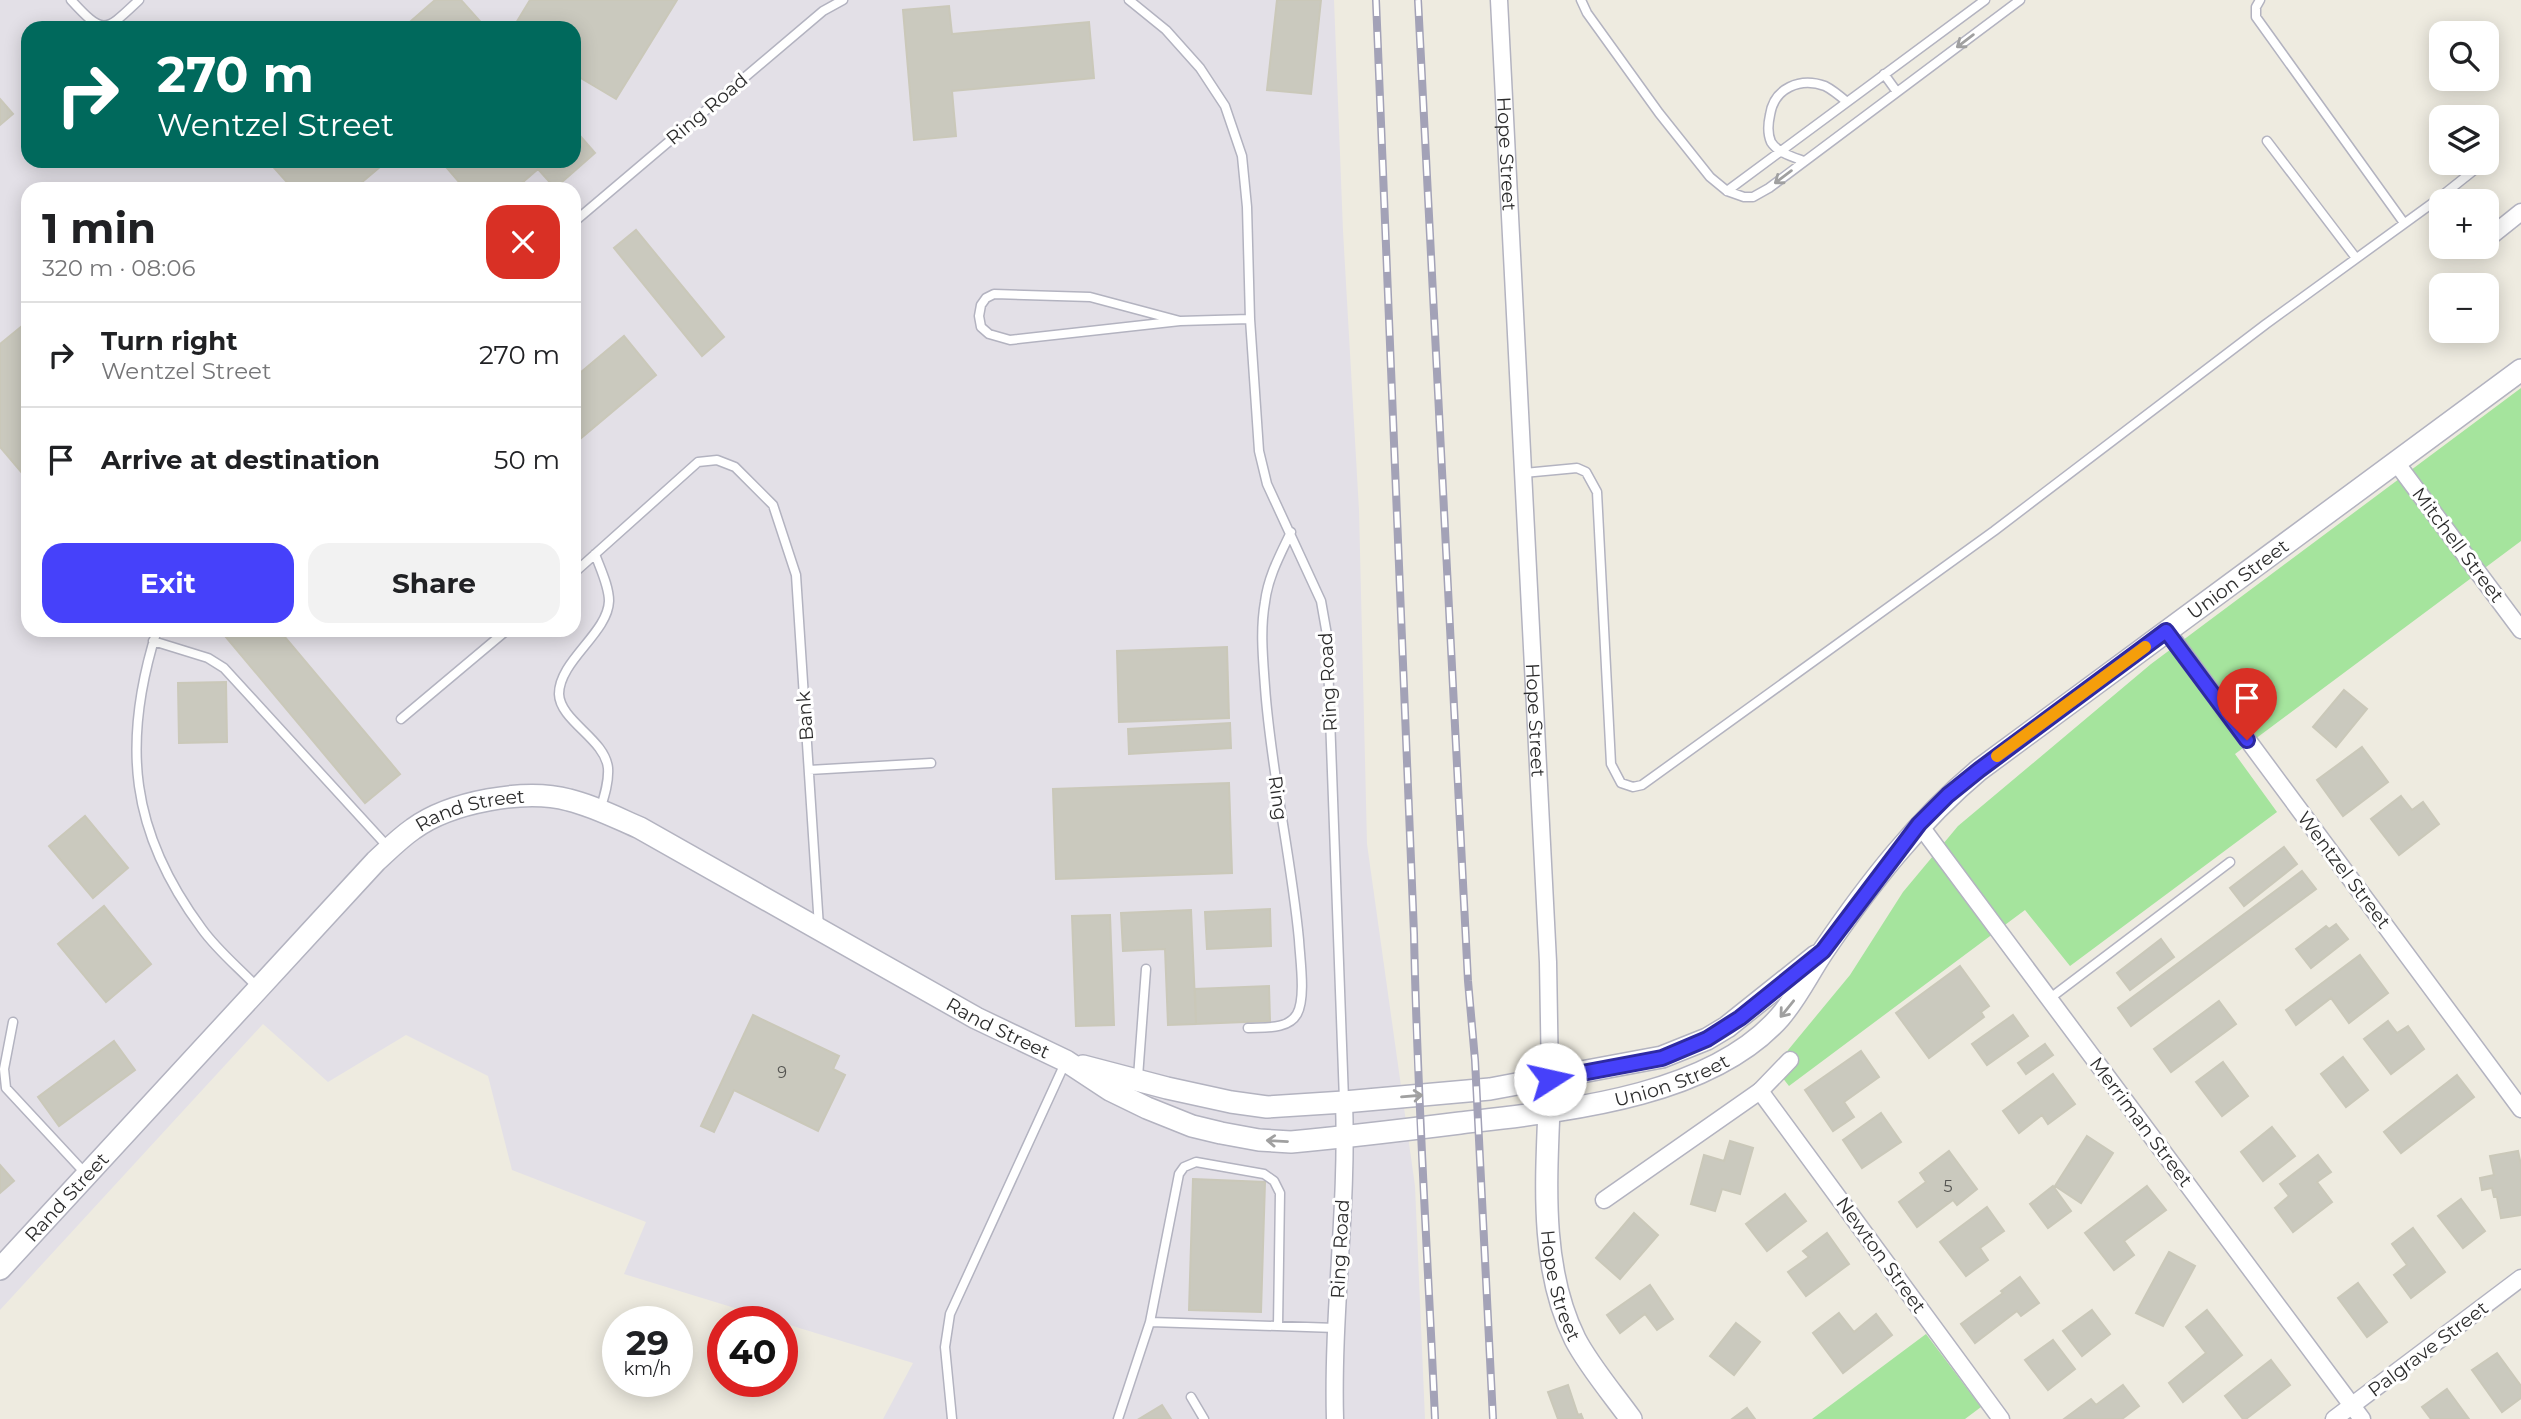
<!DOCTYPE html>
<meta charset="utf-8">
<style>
body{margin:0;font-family:Montserrat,sans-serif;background:#f2f2f2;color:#202124;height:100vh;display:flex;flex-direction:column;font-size:26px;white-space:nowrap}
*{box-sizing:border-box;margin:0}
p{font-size:23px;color:#757577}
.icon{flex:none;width:38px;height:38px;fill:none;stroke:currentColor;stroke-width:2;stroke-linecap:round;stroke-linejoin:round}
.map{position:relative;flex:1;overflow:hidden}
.drawer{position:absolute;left:21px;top:182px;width:560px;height:455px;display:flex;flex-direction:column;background:#fff;border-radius:21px;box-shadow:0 4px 18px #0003}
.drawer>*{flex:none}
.top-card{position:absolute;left:21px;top:21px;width:560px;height:147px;border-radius:21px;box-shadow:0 4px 18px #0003;background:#00695c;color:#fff;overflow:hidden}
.tools{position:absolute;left:2429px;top:21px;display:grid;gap:14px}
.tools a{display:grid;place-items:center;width:70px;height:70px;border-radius:14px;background:#fff;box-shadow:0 4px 18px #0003;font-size:35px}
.speed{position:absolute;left:602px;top:1306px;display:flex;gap:14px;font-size:35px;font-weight:700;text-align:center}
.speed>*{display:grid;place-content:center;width:91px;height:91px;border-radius:50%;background:#fff;box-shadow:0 4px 18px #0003;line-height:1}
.speed small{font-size:18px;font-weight:400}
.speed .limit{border:10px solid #d22;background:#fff;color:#111}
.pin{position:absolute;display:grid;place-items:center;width:60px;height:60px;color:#fff;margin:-72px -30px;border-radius:50% 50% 50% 0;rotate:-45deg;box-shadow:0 0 7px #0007}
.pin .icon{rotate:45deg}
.me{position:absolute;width:77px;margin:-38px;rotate:80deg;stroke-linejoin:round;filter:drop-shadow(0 0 5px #0008)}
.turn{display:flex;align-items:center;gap:24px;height:147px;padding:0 21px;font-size:32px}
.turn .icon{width:91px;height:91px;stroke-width:2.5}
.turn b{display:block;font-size:49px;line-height:60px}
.round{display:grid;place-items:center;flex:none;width:74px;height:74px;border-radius:21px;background:#f2f2f2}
.overview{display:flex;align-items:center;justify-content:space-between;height:119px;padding:0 21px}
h1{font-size:42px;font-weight:700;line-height:52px}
.button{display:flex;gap:14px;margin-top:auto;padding:14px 21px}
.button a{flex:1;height:80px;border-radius:21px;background:#4641fa;color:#fff;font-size:28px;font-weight:700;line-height:80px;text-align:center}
.button a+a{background:#f2f2f2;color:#202124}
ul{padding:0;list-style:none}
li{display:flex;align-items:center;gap:21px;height:105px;padding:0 21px;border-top:2px solid #e0e0e0}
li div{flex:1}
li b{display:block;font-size:26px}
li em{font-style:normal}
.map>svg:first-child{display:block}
.industrial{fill:#e3e0e7;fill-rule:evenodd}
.green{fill:#a5e49d}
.building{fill:#cac9be;stroke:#cac8b9;stroke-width:2}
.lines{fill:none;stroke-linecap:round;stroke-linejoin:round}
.service-casing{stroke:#b3b3c0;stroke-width:11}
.minor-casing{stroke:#b3b3c0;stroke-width:19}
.tertiary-casing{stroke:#b3b3c0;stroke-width:24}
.service{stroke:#fff;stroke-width:8}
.minor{stroke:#fff;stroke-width:16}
.tertiary{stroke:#fff;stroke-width:21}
.rail-casing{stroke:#a3a2b7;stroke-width:8}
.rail{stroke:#fff;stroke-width:5;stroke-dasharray:16;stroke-linecap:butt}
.oneway{stroke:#a0a0a0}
.route-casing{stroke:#2e2aa2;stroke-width:18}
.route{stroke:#4641fa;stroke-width:12}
.slow{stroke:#f59e0b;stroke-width:12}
.labels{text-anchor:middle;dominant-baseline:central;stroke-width:6;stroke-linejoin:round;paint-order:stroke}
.number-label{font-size:16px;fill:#545451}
.street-label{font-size:19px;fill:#2d2d2d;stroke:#fff}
</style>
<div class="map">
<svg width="2521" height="1419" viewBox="0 0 2521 1419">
<rect width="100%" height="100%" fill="#eeebe0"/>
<path class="industrial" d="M 0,0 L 1334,0 L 1343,231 L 1359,510 L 1367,844 L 1415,1186 L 1425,1419 L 883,1419 L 913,1363 L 624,1274 L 646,1222 L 512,1170 L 488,1076 L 406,1035 L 328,1082 L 263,1024 L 0,1310 ZM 28,28 L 574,28 L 574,161 L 28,161 ZM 28,189 L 574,189 L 574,630 L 28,630 Z"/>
<path class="green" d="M 2521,388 L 2521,541 L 2235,754 L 2277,812 L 2070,966 L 2025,910 L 1789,1086 L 1774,1067 L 1850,975 L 1903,892 L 1958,826 L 2151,664 Z
M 1926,1334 L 1981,1407 L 1965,1419 L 1812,1419 Z"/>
<path class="building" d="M 435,0 L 461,0 L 486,28 L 403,28 Z
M 530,0 L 677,0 L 616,99 L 574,74 L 574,28 L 513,28 Z
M 1277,0 L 1321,0 L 1311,94 L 1267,90 Z
M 949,6 L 952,34 L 1089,22 L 1094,78 L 952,91 L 956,136 L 914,140 L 903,10 Z
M 0,99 L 13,114 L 0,125 Z
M 574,129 L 595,153 L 555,188 L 538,169 L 515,189 L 465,189 L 441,161 L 574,161 Z
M 268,161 L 387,161 L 361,183 L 366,189 L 293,189 Z
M 636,230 L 724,337 L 702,356 L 614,248 Z
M 28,321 L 28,480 L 0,447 L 0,344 Z
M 624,336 L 656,375 L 574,444 L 574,378 Z
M 220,630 L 279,630 L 400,774 L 365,803 Z
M 1227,647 L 1229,718 L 1119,722 L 1117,651 Z
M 226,682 L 227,742 L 179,743 L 178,683 Z
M 2344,690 L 2367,709 L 2336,747 L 2313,727 Z
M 1230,723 L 1231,748 L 1129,754 L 1128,729 Z
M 2362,747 L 2388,782 L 2343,816 L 2317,780 Z
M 1229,783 L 1232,873 L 1056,879 L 1053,789 Z
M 2401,796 L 2412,810 L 2423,802 L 2439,824 L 2399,855 L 2371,819 Z
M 85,816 L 128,868 L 93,898 L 49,846 Z
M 2284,847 L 2297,864 L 2244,906 L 2230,888 Z
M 2302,871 L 2316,889 L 2131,1026 L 2118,1008 Z
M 104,906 L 151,964 L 106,1002 L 58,944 Z
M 1270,909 L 1271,946 L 1207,949 L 1205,912 Z
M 1191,910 L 1196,1024 L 1168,1025 L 1165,949 L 1123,951 L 1121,913 Z
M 1110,915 L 1114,1025 L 1076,1026 L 1072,916 Z
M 2336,924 L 2348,939 L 2311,968 L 2296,949 L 2326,926 L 2329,929 Z
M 2161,939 L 2174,957 L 2130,990 L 2117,973 Z
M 2360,955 L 2388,993 L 2349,1023 L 2331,998 L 2296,1025 L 2286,1010 Z
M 1960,966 L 1989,1006 L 1981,1012 L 1984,1017 L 1929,1058 L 1896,1013 Z
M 1269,986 L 1270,1021 L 1196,1024 L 1195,989 Z
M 2219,1001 L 2236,1024 L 2171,1072 L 2154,1049 Z
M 753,1015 L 839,1056 L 833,1069 L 845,1075 L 818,1131 L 734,1090 L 714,1132 L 701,1126 Z
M 2013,1015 L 2028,1036 L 1987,1065 L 1972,1044 Z
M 2388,1021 L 2397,1033 L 2408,1026 L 2424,1049 L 2391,1074 L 2364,1039 Z
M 114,1041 L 135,1070 L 59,1126 L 38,1097 Z
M 2045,1044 L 2053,1055 L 2026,1074 L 2018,1063 Z
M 1861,1051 L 1879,1077 L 1844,1102 L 1854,1117 L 1833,1131 L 1805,1090 Z
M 2343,1057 L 2368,1090 L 2346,1107 L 2321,1074 Z
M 2223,1062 L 2248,1096 L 2222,1116 L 2196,1082 Z
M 2053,1074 L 2075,1104 L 2048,1124 L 2042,1115 L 2019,1133 L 2003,1111 Z
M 2457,1075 L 2474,1097 L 2401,1153 L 2384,1132 Z
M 1881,1113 L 1901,1142 L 1862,1168 L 1843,1140 Z
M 2272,1127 L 2295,1156 L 2263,1181 L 2241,1152 Z
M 2087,1136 L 2113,1153 L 2081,1203 L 2055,1186 Z
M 1730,1141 L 1753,1148 L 1740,1194 L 1722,1189 L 1715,1211 L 1691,1204 L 1704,1155 L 1724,1161 Z
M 1949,1151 L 1977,1189 L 1957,1205 L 1953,1200 L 1917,1227 L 1899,1202 L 1926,1182 L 1920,1173 Z
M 2518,1151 L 2521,1165 L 2521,1215 L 2501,1218 L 2497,1197 L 2494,1197 L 2492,1188 L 2482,1190 L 2480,1178 L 2494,1175 L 2490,1156 Z
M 2318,1155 L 2331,1172 L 2317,1182 L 2332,1202 L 2293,1232 L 2275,1208 L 2289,1196 L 2280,1184 Z
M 0,1165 L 14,1181 L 0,1193 Z
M 1193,1179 L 1265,1182 L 1261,1312 L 1189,1310 Z
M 2053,1186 L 2071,1211 L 2048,1228 L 2030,1204 Z
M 2147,1186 L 2166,1210 L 2124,1241 L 2134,1255 L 2114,1270 L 2085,1233 Z
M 1785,1194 L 1806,1221 L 1767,1251 L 1746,1224 Z
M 2461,1199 L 2485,1231 L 2463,1248 L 2438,1216 Z
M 1987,1207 L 2004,1231 L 1980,1248 L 1988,1260 L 1966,1276 L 1940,1242 Z
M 1634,1213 L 1658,1235 L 1620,1279 L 1596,1258 Z
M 2413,1228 L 2445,1272 L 2411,1298 L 2394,1275 L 2407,1265 L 2392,1244 Z
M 1827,1233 L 1849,1264 L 1806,1296 L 1788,1272 L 1809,1257 L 1803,1251 Z
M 2169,1252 L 2195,1266 L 2163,1326 L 2136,1313 Z
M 2020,1277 L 2039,1303 L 2021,1316 L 2017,1311 L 1975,1343 L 1961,1324 L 2003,1293 L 2001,1291 Z
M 2358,1283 L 2387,1322 L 2367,1337 L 2338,1298 Z
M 1650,1285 L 1673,1319 L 1657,1330 L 1645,1314 L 1620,1333 L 1607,1315 Z
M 2092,1310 L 2110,1334 L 2082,1356 L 2063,1331 Z
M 2207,1310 L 2242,1355 L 2183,1402 L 2169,1383 L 2206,1353 L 2186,1327 Z
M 1839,1313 L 1854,1332 L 1876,1314 L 1892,1335 L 1843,1373 L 1813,1333 Z
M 1736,1323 L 1760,1342 L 1734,1375 L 1710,1356 Z
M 2053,1340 L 2075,1369 L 2048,1390 L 2025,1360 Z
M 2497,1353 L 2521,1386 L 2521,1398 L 2502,1412 L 2472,1370 Z
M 2271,1360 L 2290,1385 L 2246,1419 L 2243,1419 L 2225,1396 Z
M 1568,1385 L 1578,1415 L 1581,1414 L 1583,1419 L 1558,1419 L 1548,1392 Z
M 2123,1385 L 2139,1406 L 2122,1419 L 2064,1419 L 2091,1399 L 2096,1405 Z
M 2447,1389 L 2469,1419 L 2431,1419 L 2422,1407 Z
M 1162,1405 L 1171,1419 L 1139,1419 Z
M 1747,1408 L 1755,1419 L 1732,1419 Z"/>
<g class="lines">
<g class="service-casing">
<path id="service" d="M 71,0 C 104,36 105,32 139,0
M 1129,0 L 1166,30 L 1200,68 L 1225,106 L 1242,156 L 1247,207 L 1250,319 L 1259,451 L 1267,484 L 1321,601 L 1327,635 L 1344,1100
M 1581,0 L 1587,13 L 1659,113 L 1710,177 L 1727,191 L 1744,197 L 1753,197 L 1769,188 L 2020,0
M 2260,0 L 2256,7 L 2256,17 L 2404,223
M 1884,74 L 1897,92
M 2267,141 L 2356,258
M 1804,161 C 1793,157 1778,153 1771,142 C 1767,133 1768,124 1770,115 C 1774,88 1800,77 1825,86 C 1833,90 1840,96 1847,102
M 1727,191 L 1985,0
M 574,222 L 823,11 L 843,0
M 1180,321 L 1090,297 L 994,294 L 986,298 L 981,305 L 979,316 L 981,327 L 989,334 L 1010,340 L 1180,321 L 1250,319
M 1523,473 L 1577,468 L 1586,472 L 1597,492 L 1611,764 L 1621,783 L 1633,787 L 1642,785 L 1994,531 L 2266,324 L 2434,202 L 2473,171
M 595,554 C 600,568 609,586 609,601 C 608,633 559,661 559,694 C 560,721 605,739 608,768 C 609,782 604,797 600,810
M 574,573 L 698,462 L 717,460 L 735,467 L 773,505 L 796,575 L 819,927
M 157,630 C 121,744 130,832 202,929 C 217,950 239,968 257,987
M 153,641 L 208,658 L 224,668 L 388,847
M 401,719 L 507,630
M 809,770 L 931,763
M 2049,999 L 2230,862
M 13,1022 L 4,1069 L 6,1088 L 85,1173
M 1248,1028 C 1264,1027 1288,1030 1297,1014 C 1306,998 1300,959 1299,940 C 1291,855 1271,772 1265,687 C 1263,659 1260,630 1265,602 C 1268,577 1280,555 1291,532
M 1138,1077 L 1146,969
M 1150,1322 L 1179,1174 L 1184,1167 L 1196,1162 L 1264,1174 L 1274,1181 L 1280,1193 L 1278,1326
M 1191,1397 L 1204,1419
M 952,1419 L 945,1347 L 950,1314 L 1066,1061
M 1118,1419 L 1150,1322 L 1336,1328"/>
</g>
<g class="minor-casing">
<g id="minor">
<path id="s1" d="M 1499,0 L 1548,962 L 1550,1079"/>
<path d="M 2491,236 L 2521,212"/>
<path d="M 2395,461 L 2521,630"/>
<path d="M 2167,631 L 2521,1109"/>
<path d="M 1919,824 L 2362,1419"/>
<path d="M 1760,1091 L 2001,1419"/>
<path d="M 1604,1200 L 1760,1091 L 1790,1060"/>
<path d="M 1335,1419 C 1332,1313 1348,1208 1344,1102"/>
<path d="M 2334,1419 L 2521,1278"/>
</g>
</g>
<g class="tertiary-casing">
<g id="tertiary">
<path d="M 1083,1066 L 1167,1088 L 1231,1102 L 1267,1107 L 1344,1102 L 1490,1089 L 1662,1057 L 1707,1039 L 1727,1027 L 1816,956"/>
<path id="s2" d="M 1550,1079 C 1548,1164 1536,1260 1575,1339 C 1589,1366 1613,1394 1631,1419"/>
<path id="s3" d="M 0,1269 L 376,861 C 388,850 400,838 413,829 C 450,802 525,788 569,800 C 594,806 617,818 640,828 L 976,1018 L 1066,1061 L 1110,1090 L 1147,1108 L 1192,1126 L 1221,1133 L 1259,1140 L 1291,1142 C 1347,1137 1404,1130 1460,1123 C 1562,1111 1709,1098 1780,1017 C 1798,996 1809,972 1824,950 C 1869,884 1918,821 1979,770 L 2521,370"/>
</g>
</g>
<use href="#service" class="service"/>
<use href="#minor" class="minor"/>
<use href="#tertiary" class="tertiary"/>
<g class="rail-casing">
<path id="rail" d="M 1376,0 L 1414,934 C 1417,1096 1428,1257 1435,1419
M 1418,0 L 1468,981 L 1475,1060 L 1493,1419"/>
</g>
<use href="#rail" class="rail"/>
</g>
<defs><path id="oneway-shaft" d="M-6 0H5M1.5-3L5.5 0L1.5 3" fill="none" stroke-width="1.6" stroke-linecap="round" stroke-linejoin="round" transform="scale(1.75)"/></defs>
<g class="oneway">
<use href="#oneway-shaft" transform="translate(1965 41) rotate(143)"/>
<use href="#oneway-shaft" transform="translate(1783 177) rotate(143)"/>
<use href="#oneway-shaft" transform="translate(1787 1009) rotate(129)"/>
<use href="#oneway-shaft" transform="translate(1412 1096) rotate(-5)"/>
<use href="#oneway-shaft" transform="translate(1277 1141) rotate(-177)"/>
</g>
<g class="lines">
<g class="route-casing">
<path id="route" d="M 1550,1079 L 1662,1058 L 1707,1039 L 1740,1018 L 1823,951 L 1919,824 L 1948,795 L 1979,770 L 2166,631 L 2247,740"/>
</g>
<use href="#route" class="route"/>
<path class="slow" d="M 1997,756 L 2145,647"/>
</g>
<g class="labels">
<g class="number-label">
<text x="782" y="1072">9</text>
<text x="1948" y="1186">5</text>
</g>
<g class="street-label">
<text transform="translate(707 109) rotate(-40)">Ring Road</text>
<text stroke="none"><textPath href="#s1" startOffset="154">Hope Street</textPath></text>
<text transform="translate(2458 545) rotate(53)">Mitchell Street</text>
<text stroke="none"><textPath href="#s3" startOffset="2726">Union Street</textPath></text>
<text transform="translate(1328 682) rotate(-93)">Ring Road</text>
<text transform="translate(805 716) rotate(-94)">Bank</text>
<text stroke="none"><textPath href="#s1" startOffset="721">Hope Street</textPath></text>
<text transform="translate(1278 798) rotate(82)">Ring</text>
<text stroke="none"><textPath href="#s3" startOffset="665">Rand Street</textPath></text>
<text transform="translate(2344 870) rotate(53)">Wentzel Street</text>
<text stroke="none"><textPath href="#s3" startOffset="1253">Rand Street</textPath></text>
<text stroke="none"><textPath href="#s3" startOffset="1958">Union Street</textPath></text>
<text transform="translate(2141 1122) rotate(53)">Merriman Street</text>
<text stroke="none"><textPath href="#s3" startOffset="98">Rand Street</textPath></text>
<text transform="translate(1340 1249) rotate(-87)">Ring Road</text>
<text transform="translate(1881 1255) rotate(54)">Newton Street</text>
<text stroke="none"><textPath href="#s2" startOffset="208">Hope Street</textPath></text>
<text transform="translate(2428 1349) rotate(-37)">Palgrave Street</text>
</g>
</g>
</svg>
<div class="tools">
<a><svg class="icon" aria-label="search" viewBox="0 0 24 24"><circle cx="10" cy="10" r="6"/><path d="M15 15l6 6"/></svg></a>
<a><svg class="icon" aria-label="layers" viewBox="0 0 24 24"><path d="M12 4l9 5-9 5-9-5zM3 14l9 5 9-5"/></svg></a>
<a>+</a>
<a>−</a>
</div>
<div class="speed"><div>29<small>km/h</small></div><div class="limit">40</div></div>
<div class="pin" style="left:2247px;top:740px;background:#d93025"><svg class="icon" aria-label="arrive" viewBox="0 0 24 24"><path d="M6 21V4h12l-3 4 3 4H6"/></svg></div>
<svg class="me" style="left:1550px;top:1079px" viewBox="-20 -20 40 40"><circle r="19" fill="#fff"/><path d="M0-13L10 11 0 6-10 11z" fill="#4641fa"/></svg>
<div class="top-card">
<div class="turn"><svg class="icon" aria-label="right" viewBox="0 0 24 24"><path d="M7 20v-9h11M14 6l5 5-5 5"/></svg><div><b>270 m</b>Wentzel Street</div></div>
</div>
<section class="drawer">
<div class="overview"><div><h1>1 min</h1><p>320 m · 08:06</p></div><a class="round" style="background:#d93025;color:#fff"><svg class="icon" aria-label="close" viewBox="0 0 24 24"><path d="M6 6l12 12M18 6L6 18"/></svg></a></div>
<ul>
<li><svg class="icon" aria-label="right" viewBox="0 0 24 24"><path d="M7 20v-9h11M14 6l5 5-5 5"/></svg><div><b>Turn right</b><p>Wentzel Street</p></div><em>270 m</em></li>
<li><svg class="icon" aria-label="arrive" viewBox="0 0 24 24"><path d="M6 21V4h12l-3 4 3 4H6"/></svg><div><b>Arrive at destination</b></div><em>50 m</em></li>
</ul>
<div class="button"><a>Exit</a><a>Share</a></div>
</section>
</div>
